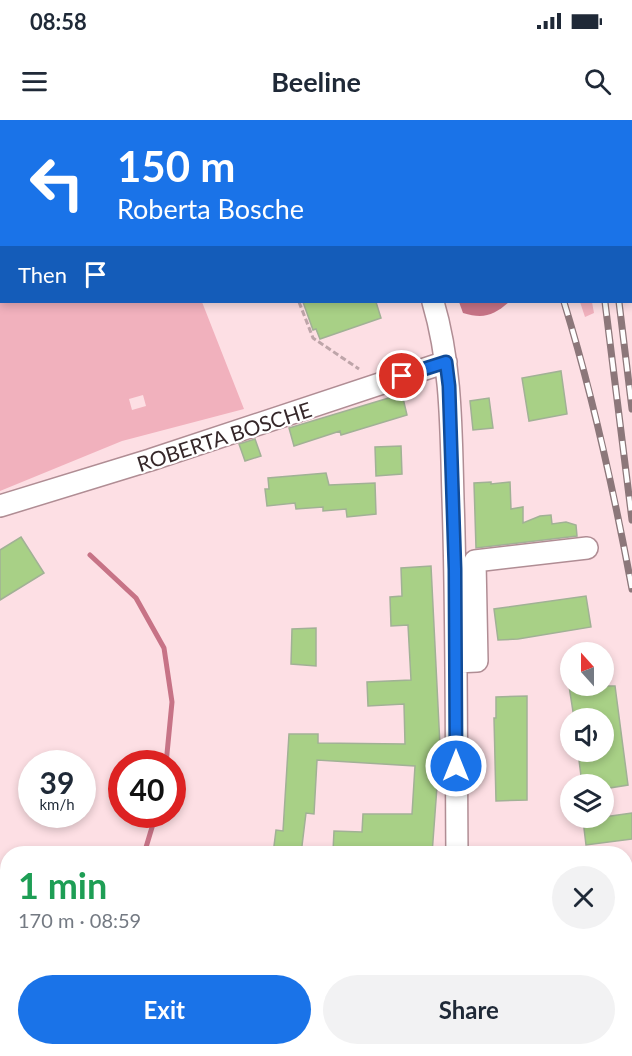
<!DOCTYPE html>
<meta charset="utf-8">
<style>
body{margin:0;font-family:Lato,sans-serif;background:#f2f2f3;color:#1f2937;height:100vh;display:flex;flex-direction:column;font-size:22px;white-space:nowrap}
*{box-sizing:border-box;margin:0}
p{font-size:20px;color:#747a83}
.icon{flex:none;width:33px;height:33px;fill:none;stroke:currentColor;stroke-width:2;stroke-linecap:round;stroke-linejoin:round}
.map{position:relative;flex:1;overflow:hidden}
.panel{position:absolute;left:0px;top:726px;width:633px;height:210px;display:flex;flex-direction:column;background:#fff;border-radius:24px 24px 0 0;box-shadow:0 3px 9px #0003}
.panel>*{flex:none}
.top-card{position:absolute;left:0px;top:0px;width:633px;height:183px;box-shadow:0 3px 9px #0003;background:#1a73e8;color:#fff;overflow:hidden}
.needle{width:39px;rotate:339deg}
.buttons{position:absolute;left:560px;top:522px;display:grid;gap:12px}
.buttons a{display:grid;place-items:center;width:54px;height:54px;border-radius:50%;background:#fff;box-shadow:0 3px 9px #0003;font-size:30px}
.speed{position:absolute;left:18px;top:630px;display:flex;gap:12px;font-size:30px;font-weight:700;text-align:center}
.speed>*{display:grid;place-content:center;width:78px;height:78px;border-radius:50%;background:#fff;box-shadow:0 3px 9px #0003;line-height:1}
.speed small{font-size:15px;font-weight:400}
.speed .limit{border:9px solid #d22;background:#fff;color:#111}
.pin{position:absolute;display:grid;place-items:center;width:51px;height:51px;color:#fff;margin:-26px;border:3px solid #fff;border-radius:50%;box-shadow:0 2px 6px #0007}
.me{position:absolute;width:66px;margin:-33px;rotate:0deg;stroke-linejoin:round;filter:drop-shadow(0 0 4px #0008)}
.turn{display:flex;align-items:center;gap:21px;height:126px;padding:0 18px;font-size:27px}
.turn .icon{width:78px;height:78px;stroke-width:2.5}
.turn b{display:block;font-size:42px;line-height:51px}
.then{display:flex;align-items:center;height:57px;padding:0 18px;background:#0003;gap:12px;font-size:22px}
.round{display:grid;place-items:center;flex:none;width:63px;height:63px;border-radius:32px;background:#f2f2f3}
.headline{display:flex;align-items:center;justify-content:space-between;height:102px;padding:0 18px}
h1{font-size:36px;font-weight:700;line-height:45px;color:#1e9e55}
.action{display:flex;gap:12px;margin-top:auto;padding:12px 18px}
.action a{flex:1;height:69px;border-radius:36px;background:#1a73e8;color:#fff;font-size:24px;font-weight:700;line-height:69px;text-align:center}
.action a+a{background:#f2f2f3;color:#1f2937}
.status{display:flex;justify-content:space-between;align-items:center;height:42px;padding:0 30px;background:#fff;direction:ltr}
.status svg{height:16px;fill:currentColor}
header{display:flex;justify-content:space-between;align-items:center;height:78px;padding:0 18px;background:#fff;font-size:27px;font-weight:700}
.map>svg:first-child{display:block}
.green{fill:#f1b1bd;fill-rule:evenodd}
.water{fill:#c77386}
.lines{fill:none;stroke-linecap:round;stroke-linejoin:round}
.stream{stroke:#c77386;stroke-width:5}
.building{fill:#a8d086;stroke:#a1b195;stroke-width:1.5}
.minor-casing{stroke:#b08d94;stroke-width:24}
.path{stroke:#bea5a9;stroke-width:3;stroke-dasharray:6 3;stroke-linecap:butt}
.minor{stroke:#fff;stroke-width:21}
.rail-casing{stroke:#8c777a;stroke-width:7}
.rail{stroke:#fff;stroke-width:4.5;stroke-dasharray:14;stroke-linecap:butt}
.route-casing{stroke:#114b97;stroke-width:15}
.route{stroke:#1a73e8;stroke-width:10}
.labels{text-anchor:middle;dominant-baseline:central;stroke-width:4.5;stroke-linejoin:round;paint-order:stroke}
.street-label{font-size:21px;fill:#352729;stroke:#fff}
</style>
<div class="status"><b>08:58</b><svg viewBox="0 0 49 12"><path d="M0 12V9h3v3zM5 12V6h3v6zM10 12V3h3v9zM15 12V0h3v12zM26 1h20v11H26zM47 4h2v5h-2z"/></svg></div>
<header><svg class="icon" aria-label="menu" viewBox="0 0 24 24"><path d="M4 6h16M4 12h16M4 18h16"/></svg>Beeline<svg class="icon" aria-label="search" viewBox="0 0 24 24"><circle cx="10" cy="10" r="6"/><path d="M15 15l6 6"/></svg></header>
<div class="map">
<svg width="632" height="936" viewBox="0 0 632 936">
<rect width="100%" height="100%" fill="#fddfe4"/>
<path class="green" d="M 0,0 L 305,0 L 306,1 L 2,2 L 2,182 L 202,182 L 244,289 L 122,321 L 0,371 ZM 143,275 L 146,286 L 132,290 L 129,279 Z
M 580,182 L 592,182 L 594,193 L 585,197 Z"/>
<path class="water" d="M 459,182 L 509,182 C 493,196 483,199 463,193 Z"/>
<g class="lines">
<path class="stream" d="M 90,435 L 136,478 L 164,528 L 172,582 L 166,644
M 144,734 L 156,694
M 96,936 L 99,928"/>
</g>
<path class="building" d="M 303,182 L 376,182 L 381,198 L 320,219 L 316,209 L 313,210 Z
M 561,251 L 567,294 L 529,301 L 522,258 Z
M 402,274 L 407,295 L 341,315 L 340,311 L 294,326 L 289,308 Z
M 489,278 L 493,308 L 473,310 L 470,281 Z
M 255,319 L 261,336 L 245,341 L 239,324 Z
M 401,326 L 402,354 L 376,356 L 375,327 Z
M 326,353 L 329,365 L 375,363 L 376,394 L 347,397 L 346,389 L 323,391 L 323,387 L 296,389 L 295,383 L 267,386 L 265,369 L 269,369 L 268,358 Z
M 491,362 L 491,364 L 510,362 L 511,389 L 523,387 L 523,403 L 540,396 L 551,395 L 552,404 L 566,402 L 576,405 L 577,416 L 476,428 L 474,363 Z
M 21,417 L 44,453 L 0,480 L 0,430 Z
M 431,446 L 440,626 L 432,734 L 333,731 L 334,711 L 362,712 L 363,694 L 412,694 L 415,646 L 317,640 L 314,694 L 306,693 L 301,734 L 273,734 L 276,710 L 283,711 L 289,614 L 318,614 L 318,623 L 405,624 L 404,584 L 368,586 L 367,562 L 411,560 L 408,505 L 391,506 L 390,477 L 402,476 L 401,448 Z
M 586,476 L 591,507 L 518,519 L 498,520 L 494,489 Z
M 316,508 L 316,546 L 291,544 L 292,509 Z
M 569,566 L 615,566 L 628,665 L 603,669 L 603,664 L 582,664 L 578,632 L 603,632 L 603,598 L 574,598 Z
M 527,576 L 527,680 L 496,681 L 494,598 L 496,598 L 496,577 Z
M 632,693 L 632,719 L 586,725 L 583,700 Z"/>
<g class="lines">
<g class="minor-casing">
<path id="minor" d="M 328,0 L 329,2
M 433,182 C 452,246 451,313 453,379 C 457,497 456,615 457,734
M 0,386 L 150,340 L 446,242
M 456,542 L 477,541 L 475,441 L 587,428
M 471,928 L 473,936
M 517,928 L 521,936"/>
</g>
<path class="path" d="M 299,182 L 313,218 L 359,249"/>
<use href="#minor" class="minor"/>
<g class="rail-casing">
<path id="rail" d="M 496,0 L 496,2
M 582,0 L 582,2
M 596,0 L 596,2
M 564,182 C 593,276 614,372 632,469
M 605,182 L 632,400
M 619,182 L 632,289"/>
</g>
<use href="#rail" class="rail"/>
</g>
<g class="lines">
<g class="route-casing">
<path id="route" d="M 402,256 L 446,242 L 449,266 L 455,449 L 456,646"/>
</g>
<use href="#route" class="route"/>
</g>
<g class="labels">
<g class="street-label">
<text transform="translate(224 316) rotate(-18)">ROBERTA BOSCHE</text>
</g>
</g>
</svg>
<div class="buttons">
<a><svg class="needle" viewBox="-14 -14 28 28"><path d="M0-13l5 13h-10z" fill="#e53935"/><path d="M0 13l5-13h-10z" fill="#747a83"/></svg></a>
<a><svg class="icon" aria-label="sound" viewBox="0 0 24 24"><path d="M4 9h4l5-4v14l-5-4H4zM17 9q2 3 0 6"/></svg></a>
<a><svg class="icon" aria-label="layers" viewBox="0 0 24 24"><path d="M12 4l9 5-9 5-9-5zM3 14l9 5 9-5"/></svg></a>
</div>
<div class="speed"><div>39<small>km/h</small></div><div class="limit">40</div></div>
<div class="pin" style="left:402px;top:256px;background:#d93025"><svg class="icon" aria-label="arrive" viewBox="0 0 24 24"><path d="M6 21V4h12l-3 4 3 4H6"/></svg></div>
<svg class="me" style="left:456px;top:646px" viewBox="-20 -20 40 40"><circle r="17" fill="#1a73e8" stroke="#fff" stroke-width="3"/><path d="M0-11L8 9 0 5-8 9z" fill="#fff"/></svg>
<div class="top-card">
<div class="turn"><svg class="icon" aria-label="left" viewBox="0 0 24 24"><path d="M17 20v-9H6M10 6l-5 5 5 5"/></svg><div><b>150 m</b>Roberta Bosche</div></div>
<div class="then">Then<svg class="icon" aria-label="arrive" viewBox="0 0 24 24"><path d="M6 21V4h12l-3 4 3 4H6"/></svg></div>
</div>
<section class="panel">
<div class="headline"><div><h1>1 min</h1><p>170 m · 08:59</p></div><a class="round"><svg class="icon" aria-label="close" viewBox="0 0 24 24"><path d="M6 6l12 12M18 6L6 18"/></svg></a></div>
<div class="action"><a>Exit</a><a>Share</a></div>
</section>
</div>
